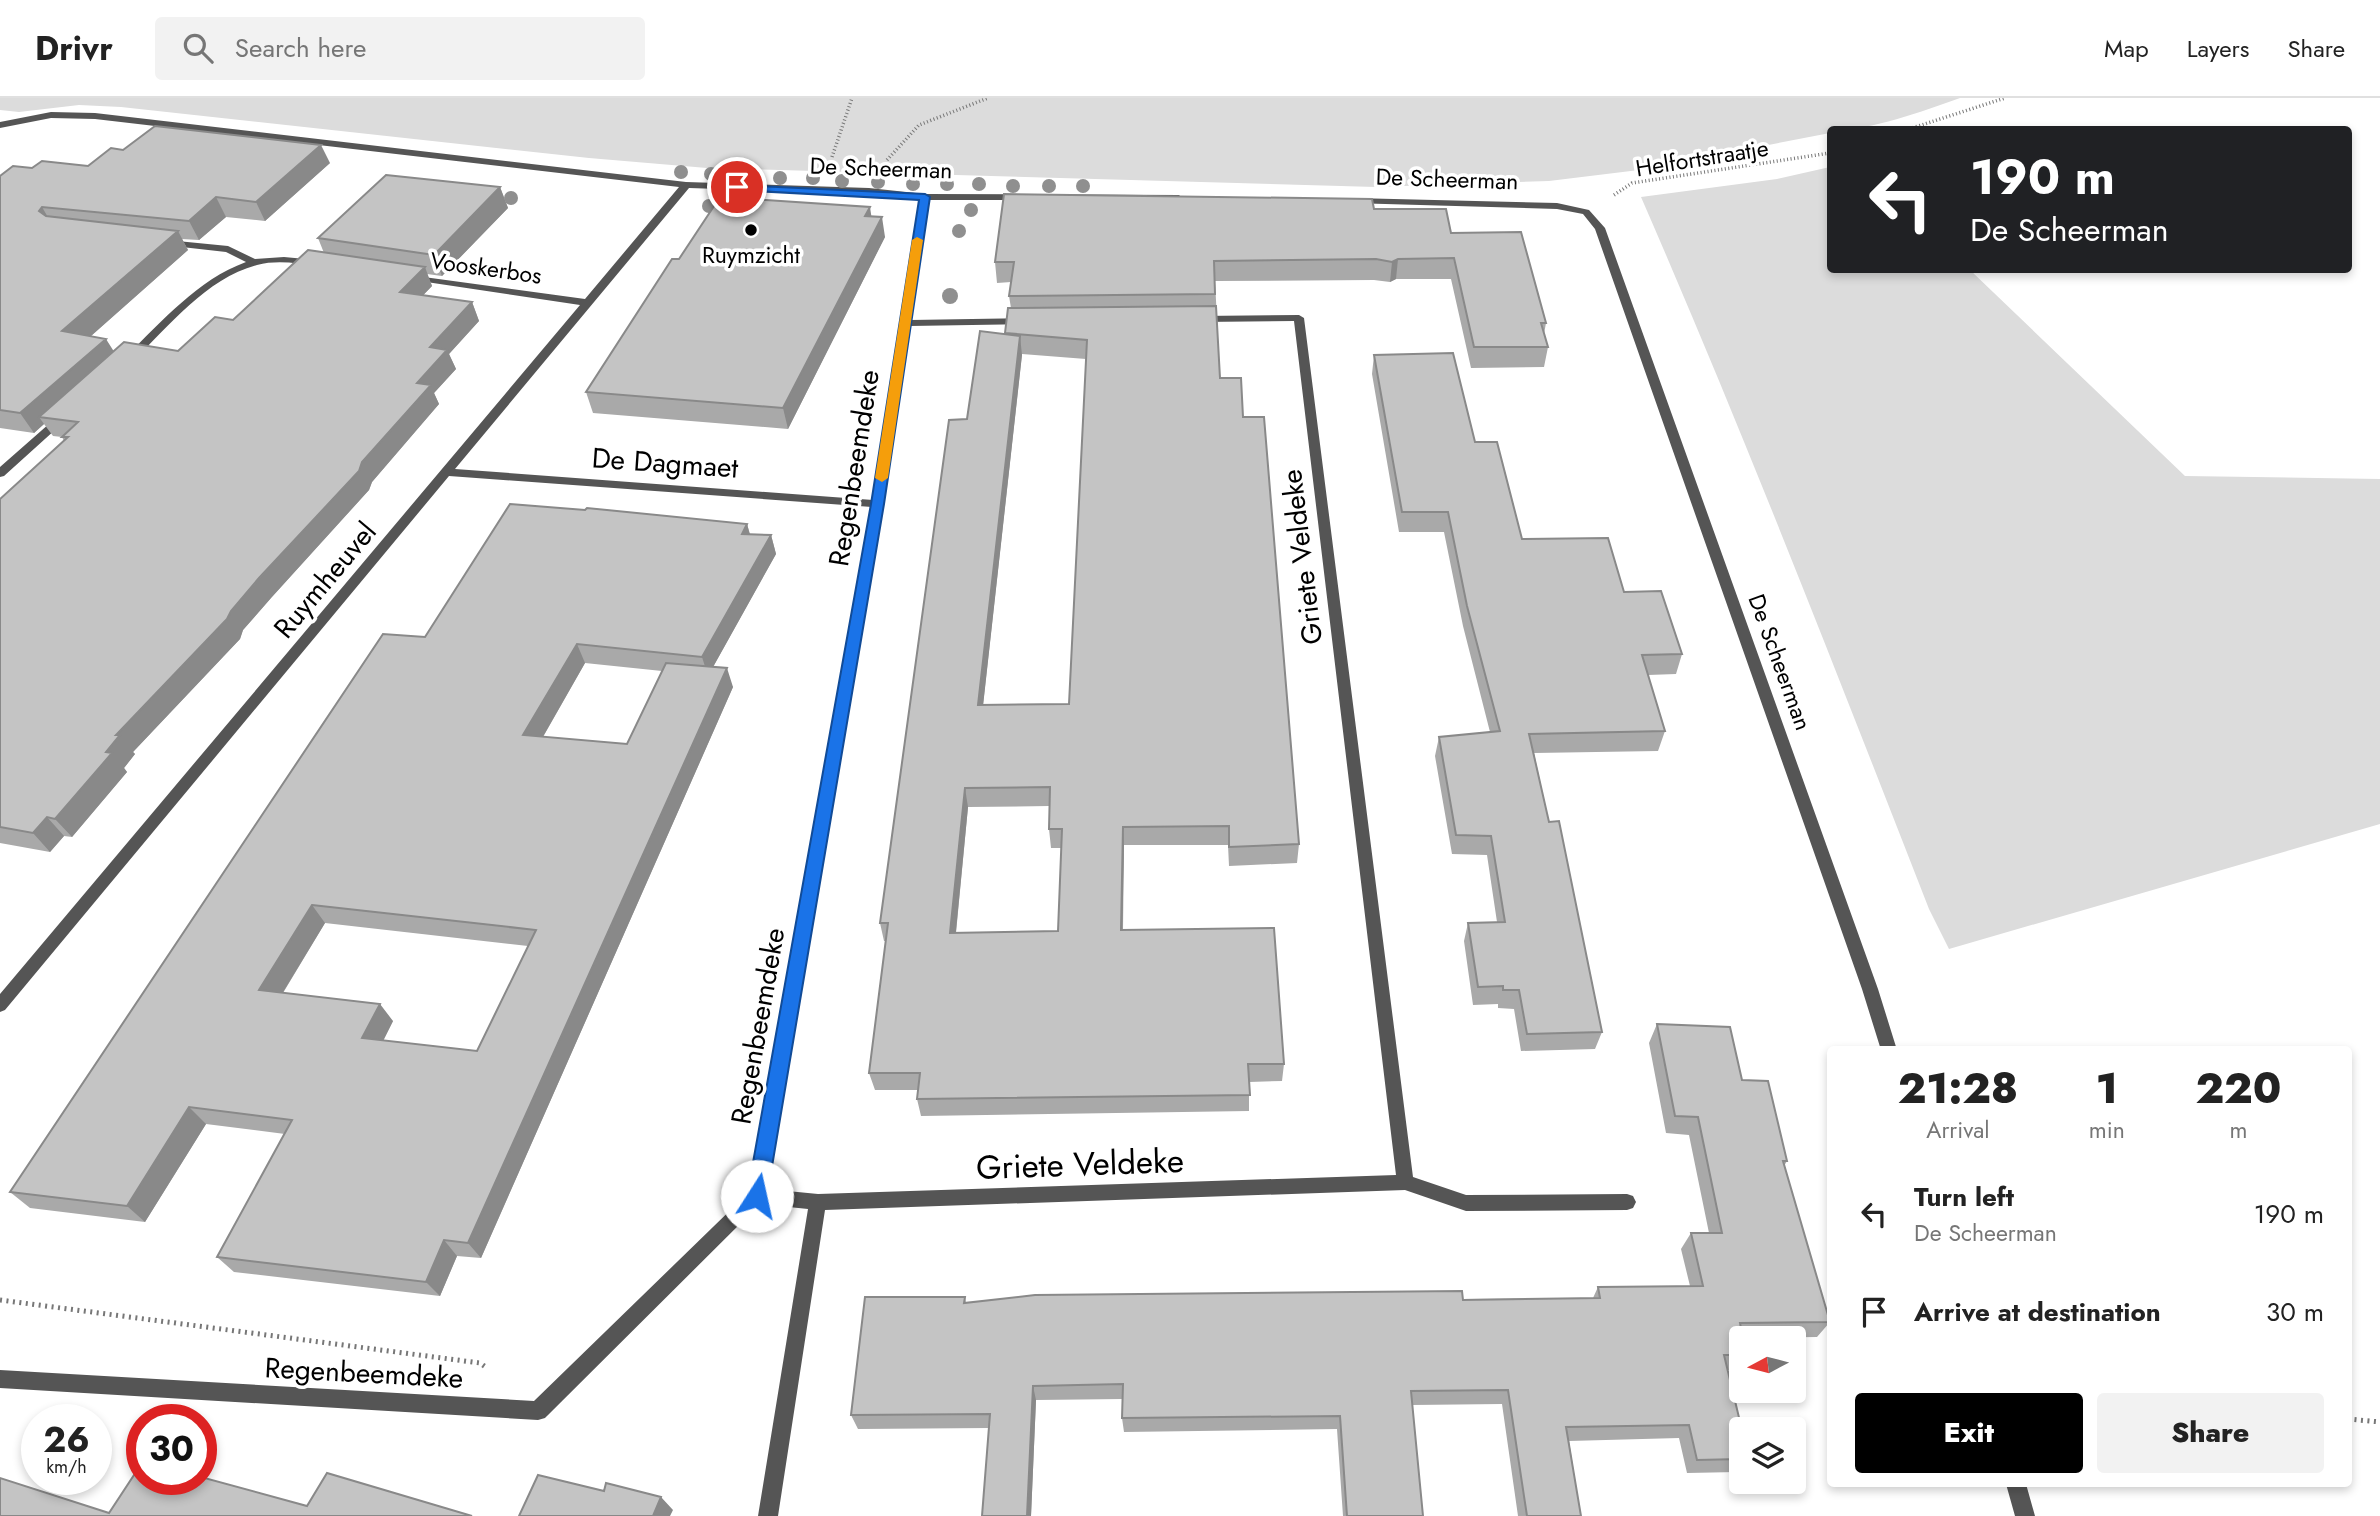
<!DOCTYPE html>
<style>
body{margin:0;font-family:Jost,sans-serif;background:#f2f2f2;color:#222;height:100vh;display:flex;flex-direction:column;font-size:26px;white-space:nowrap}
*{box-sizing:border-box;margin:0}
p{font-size:23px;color:#767676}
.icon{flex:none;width:38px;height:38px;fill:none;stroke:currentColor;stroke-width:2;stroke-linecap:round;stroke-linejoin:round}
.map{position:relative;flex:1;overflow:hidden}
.drawer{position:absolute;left:1827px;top:948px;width:525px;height:441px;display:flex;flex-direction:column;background:#fff;border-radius:7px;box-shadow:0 4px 10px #0003}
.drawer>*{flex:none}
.guide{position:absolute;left:1827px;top:28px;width:525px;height:147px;border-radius:7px;box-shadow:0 4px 10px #0003;background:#202124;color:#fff;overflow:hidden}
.needle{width:46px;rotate:263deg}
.buttons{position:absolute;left:1729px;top:1228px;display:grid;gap:14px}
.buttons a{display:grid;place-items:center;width:77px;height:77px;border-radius:7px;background:#fff;box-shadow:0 4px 10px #0003;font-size:35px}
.speed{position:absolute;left:21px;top:1306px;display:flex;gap:14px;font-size:35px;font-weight:700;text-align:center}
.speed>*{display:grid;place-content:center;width:91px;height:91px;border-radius:50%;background:#fff;box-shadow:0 4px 10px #0003;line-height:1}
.speed small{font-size:18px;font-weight:400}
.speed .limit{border:10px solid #d22;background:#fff;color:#111}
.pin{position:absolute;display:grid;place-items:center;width:60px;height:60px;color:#fff;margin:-30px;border:4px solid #fff;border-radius:50%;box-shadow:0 2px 7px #0007}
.me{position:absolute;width:77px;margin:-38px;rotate:10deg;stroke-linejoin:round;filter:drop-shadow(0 0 5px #0008)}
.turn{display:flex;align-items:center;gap:24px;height:147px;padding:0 28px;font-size:32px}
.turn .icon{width:91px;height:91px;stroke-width:2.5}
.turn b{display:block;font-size:49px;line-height:60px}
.eta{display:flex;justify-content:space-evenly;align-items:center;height:119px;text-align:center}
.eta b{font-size:42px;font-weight:800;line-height:49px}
.action{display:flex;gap:14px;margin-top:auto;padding:14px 28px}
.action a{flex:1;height:80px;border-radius:7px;background:#000;color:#fff;font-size:28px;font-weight:800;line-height:80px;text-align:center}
.action a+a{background:#f2f2f2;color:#222}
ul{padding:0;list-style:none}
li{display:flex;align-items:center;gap:21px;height:98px;padding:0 28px}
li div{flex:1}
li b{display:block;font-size:26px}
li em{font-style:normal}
header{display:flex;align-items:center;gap:42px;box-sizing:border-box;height:98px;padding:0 35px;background:#fff;border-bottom:2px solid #e0e0e0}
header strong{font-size:33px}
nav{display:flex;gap:38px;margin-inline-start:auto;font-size:24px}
.search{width:490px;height:63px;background:#f2f2f2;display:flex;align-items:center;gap:18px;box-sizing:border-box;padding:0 24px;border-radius:7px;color:#767676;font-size:26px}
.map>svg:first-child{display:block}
.green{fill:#dcdcdc}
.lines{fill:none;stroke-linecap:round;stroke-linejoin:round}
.path-far1{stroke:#777;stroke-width:3.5;stroke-dasharray:1 2.5;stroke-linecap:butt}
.path{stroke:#777;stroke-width:5;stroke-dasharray:2 4.5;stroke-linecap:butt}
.street{fill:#555;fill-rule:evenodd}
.tree{fill:#8f8f8f}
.wall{fill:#a9a9a9;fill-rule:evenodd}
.shaded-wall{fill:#898989}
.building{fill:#c4c4c4;stroke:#898989;stroke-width:2;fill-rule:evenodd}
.route{fill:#1a73e8;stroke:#114b97;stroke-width:2}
.slow{fill:#f59e0b}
.poi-dot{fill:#000;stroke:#fff;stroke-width:2.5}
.labels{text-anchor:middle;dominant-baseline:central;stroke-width:7;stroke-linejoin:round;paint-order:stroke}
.far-street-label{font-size:23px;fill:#000;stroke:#fff}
.far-poi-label{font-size:23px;fill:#000;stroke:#fff}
.street-label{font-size:28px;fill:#000;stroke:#fff}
.near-street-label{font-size:33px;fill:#000;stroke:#fff}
</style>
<header>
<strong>Drivr</strong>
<div class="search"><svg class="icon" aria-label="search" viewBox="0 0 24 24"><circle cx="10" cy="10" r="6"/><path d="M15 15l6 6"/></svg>Search here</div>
<nav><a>Map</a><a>Layers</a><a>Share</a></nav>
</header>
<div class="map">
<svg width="2380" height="1418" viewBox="0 0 2380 1418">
<rect width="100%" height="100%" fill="#fff"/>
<path class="green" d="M 0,0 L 1960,0 C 1919,14 1875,32 1830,32 L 1830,35 L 1639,72 L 1549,83 L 1376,89 L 707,70 L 589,60 L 121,9 L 79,7 L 19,14 L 0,12 Z
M 1830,69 L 1830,172 L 1970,172 L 2185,378 L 2380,381 L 2380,726 L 1949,851 L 1929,811 C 1836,573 1743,333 1641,99 L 1777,81 Z"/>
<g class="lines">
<path class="path-far1" d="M 1906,32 L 2005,0
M 832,59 L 852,0
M 887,62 L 919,27 L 988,0
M 1614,97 L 1632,85 L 1830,55"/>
<path class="path" d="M 0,1202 L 480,1265 L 487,1270
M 2348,1321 L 2380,1324"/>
<path class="street" d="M 51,14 L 95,15 L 686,84 L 869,90 L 925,96 L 1179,97 L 1181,99 L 1176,102 L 929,102 L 911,222 L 1026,220 L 1031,223 L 1026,226 L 910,228 L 884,406 L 767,1091 L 818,1096 L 1396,1077 L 1294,223 L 1200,224 L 1195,221 L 1200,218 L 1299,217 L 1304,220 L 1413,1079 L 1466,1097 L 1627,1096 L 1633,1098 L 1636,1104 L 1633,1110 L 1627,1112 L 1466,1113 L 1405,1092 L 825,1112 L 778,1418 L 758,1418 L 808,1111 L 760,1106 L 545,1320 L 538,1322 L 0,1290 L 0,1272 L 534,1303 L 749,1094 L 872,409 L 449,378 L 5,912 L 0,914 L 0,896 L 580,207 L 413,182 L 408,179 L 409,177 L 585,201 L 679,89 L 95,21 L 51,20 L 0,30 L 0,24 ZM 689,90 L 869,96 L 920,101 L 873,402 L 455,371 Z
M 1353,100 L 1557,105 L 1589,112 L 1605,130 L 1878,891 L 1897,952 L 1881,952 L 1862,891 L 1595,131 L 1583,116 L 1557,111 L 1350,105 L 1348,103 Z
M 167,142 L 228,148 L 255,161 L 284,159 L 316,162 L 321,165 L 316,168 C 297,165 276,162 257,167 C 207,180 169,228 134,262 L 126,262 L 126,258 C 163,223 197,182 246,164 L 226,154 L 164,147 L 162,145 Z
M 62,317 L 68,320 L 66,322 L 4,378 L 0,379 L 0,369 L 58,318 Z
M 2006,1386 L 2026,1386 L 2035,1418 L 2015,1418 Z"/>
</g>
<g class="tree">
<circle cx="681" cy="74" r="7"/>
<circle cx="711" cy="76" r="7"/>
<circle cx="747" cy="79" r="7"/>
<circle cx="780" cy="80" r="7"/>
<circle cx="813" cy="80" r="7"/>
<circle cx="842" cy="83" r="7"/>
<circle cx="878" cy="84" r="7"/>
<circle cx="913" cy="86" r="7"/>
<circle cx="947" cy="86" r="7"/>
<circle cx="979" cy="86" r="7"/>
<circle cx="1013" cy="88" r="7"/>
<circle cx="1049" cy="88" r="7"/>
<circle cx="1083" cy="88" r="7"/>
<circle cx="511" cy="100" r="7"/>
<circle cx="709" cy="108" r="7"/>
<circle cx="971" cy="112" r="7"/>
<circle cx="959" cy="133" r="7"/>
<circle cx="950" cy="198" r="8"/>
</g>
<path class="wall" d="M 330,65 L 265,123 L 226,119 L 199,142 L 182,141 L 188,152 L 91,238 L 114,253 L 178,253 L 233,222 L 324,155 L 318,140 L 500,89 L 508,110 L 442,178 L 427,176 L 432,188 L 423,197 L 472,204 L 479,223 L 449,256 L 456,271 L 434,295 L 439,306 L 372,384 L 369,392 L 271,500 L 243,532 L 240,541 L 133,654 L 135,656 L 124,670 L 127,674 L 72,739 L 64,738 L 50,754 L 0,745 L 0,401 L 64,343 L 62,339 L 53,338 L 44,326 L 34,335 L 0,330 L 0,78 L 32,70 Z
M 1374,111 L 1451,135 L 1546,225 L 1544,236 L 1548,249 L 1544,269 L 1471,270 L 1451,181 L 1396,181 L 1390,184 L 1374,182 L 1215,183 L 1220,280 L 1243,319 L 1299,746 L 1297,765 L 1229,768 L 1228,747 L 1124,747 L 1123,832 L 1284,966 L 1282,983 L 1249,984 L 1249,1013 L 921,1018 L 917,1001 L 918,992 L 875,992 L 869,975 L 886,843 L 884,843 L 880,825 L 967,321 L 1005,236 L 1011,210 L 1009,198 L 1011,184 L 997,185 L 995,164 ZM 1022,256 L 1086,261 L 1069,606 L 983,607 ZM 1049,708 L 1049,731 L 1051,750 L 1062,750 L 1058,833 L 956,835 L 968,709 Z
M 871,118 L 885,139 L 788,331 L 593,315 L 586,294 L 679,161 Z
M 1374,257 L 1475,344 L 1522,441 L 1624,494 L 1682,556 L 1676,576 L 1648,577 L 1665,633 L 1658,653 L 1534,655 L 1549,724 L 1602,934 L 1595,951 L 1521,953 L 1514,911 L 1498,910 L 1498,906 L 1473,907 L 1464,843 L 1468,825 L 1497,824 L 1487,757 L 1452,756 L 1435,658 L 1439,639 L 1490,634 L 1463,528 L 1444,434 L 1399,434 L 1372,276 Z
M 747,426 L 750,436 L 771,437 L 776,456 L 713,569 L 733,589 L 481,1160 L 457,1158 L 440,1198 L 234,1174 L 217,1159 L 285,1036 L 206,1026 L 145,1124 L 30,1110 L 10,1094 L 425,539 ZM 585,565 L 662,573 L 627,646 L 543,639 ZM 325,825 L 528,848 L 477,953 L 383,943 L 393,923 L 283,895 Z
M 1657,926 L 1742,982 L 1787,1063 L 1784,1068 L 1830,1224 L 1817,1239 L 1743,1240 L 1741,1241 L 1741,1265 L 1737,1272 L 1727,1272 L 1742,1332 L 1741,1370 L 1737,1374 L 1687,1375 L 1679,1340 L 1569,1343 L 1581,1418 L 1518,1418 L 1502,1306 L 1412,1307 L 1423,1418 L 1343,1418 L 1337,1331 L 1124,1334 L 1122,1320 L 1123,1301 L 1036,1302 L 1031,1418 L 982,1418 L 989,1330 L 858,1331 L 851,1317 L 965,1199 L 966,1205 L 1593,1200 L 1598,1189 L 1690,1188 L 1681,1151 L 1691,1135 L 1709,1135 L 1689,1037 L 1666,1035 L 1649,945 Z"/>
<path class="shaded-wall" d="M 321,47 L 330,65 L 265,123 L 256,104 Z
M 500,89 L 508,110 L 442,178 L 434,157 Z
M 216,99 L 226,119 L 199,142 L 189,123 Z
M 42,109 L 53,128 L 39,113 Z
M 870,109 L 873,129 L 865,118 Z
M 882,119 L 885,139 L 788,331 L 783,310 Z
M 178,133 L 188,152 L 74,253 L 62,233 Z
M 1398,161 L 1396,181 L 1390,184 L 1392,164 Z
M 425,169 L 432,188 L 408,213 L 400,194 Z
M 472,204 L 479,223 L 449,256 L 456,271 L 434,295 L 439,306 L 372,384 L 369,392 L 271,500 L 243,532 L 240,541 L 133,654 L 135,656 L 124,670 L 127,674 L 72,739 L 55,721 L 106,654 L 116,637 L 231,513 L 362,364 L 417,285 L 430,249 Z
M 1020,238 L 1022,257 L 981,626 L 978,607 Z
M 106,241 L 118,260 L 39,319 L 44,326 L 34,335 L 20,315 Z
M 747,426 L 752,445 L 742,436 Z
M 771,437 L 776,456 L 708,578 L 702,559 Z
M 577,546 L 585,565 L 533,656 L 523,637 Z
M 727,570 L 733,589 L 481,1160 L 468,1145 Z
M 965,690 L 968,709 L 954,853 L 950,835 Z
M 47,719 L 64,738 L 50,754 L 33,735 Z
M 1123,729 L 1124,747 L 1122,851 L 1121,832 Z
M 312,807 L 325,825 L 274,909 L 259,892 Z
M 380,906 L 393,923 L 376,957 L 362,940 Z
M 189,1009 L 206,1026 L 145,1124 L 127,1108 Z
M 444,1142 L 457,1158 L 440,1198 L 426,1184 Z
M 1033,1288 L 1036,1302 L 1031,1418 L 1027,1418 Z
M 661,1399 L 673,1412 L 670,1418 L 653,1418 Z"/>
<path class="building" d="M 155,28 L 321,47 L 256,104 L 216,99 L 189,123 L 42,109 L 39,113 L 46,118 L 178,133 L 62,233 L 106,241 L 20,315 L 0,312 L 0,78 L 13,68 L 32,70 L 42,63 L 88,68 L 111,50 L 123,52 Z
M 386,77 L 500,89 L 434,157 L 318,140 Z
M 1004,96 L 1372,101 L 1374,111 L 1446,111 L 1451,135 L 1521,134 L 1546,225 L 1541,225 L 1548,249 L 1474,249 L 1454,160 L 1398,161 L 1392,164 L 1376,161 L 1214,163 L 1215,196 L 1009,198 L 1014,164 L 995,164 Z
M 720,99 L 870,109 L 865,118 L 882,119 L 783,310 L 586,294 L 672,161 L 679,161 Z
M 308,152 L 425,169 L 400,194 L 472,204 L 430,249 L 447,252 L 417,285 L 431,287 L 362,364 L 359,373 L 259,480 L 231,513 L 227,521 L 116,637 L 120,637 L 106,654 L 112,655 L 55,721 L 47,719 L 33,735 L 0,729 L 0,401 L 68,339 L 62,339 L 78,324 L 39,319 L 124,244 L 178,253 L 215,219 L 233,222 Z
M 1216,208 L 1220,280 L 1241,280 L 1243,319 L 1264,319 L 1299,746 L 1229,749 L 1229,728 L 1123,729 L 1121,832 L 1274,830 L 1284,966 L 1248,966 L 1250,997 L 917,1001 L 920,975 L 869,975 L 888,825 L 880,825 L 949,322 L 967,321 L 980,233 L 1020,238 L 978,607 L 1069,606 L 1087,242 L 1005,235 L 1008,210 ZM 1050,689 L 1049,731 L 1062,731 L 1058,833 L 950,835 L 965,690 Z
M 1453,255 L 1475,344 L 1497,344 L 1522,441 L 1608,440 L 1624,494 L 1661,493 L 1682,556 L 1642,557 L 1665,633 L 1529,636 L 1549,724 L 1559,723 L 1602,934 L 1527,936 L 1519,892 L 1503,892 L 1503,888 L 1478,889 L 1468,825 L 1505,824 L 1491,738 L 1456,737 L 1439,639 L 1500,633 L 1467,508 L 1448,414 L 1402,414 L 1374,257 Z
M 510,406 L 585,412 L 587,410 L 747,426 L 742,436 L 771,437 L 702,559 L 577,546 L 523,637 L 627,646 L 666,565 L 727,570 L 468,1145 L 444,1142 L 426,1184 L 217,1159 L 292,1022 L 189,1009 L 127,1108 L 10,1094 L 383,536 L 425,539 ZM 312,807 L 536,832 L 477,953 L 362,940 L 380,906 L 259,892 Z
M 1657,926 L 1730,929 L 1742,982 L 1768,983 L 1787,1063 L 1783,1063 L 1830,1224 L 1740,1225 L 1743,1241 L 1741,1241 L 1741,1257 L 1724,1257 L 1742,1332 L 1741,1361 L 1697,1362 L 1689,1327 L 1566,1329 L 1581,1418 L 1527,1418 L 1508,1292 L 1411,1293 L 1423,1418 L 1347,1418 L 1340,1318 L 1122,1320 L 1123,1286 L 1033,1288 L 1027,1418 L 982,1418 L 990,1316 L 851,1317 L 865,1199 L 965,1199 L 964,1205 L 1035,1197 L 1462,1193 L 1463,1202 L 1600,1200 L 1598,1189 L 1703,1188 L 1691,1135 L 1722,1135 L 1698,1019 L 1675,1018 Z
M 136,1374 L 142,1376 L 142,1381 L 159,1381 L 182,1387 L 186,1381 L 201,1381 L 201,1379 L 307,1408 L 327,1375 L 472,1418 L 0,1418 L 0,1380 L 109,1415 Z
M 538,1377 L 604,1393 L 606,1385 L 661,1399 L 653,1418 L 519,1418 Z"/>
<path class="route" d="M 733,87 L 925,96 L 930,99 L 884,406 L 767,1098 L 764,1104 L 757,1107 L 750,1104 L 747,1098 L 871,406 L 919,102 L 737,92 L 732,89 Z"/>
<path class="slow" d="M 917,139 L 923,142 L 888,380 L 882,384 L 875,380 L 912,142 Z"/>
<circle class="poi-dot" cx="751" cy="132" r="7"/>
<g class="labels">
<g class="far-street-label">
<text transform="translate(1702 60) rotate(-9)">Helfortstraatje</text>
<text transform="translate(881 70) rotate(2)">De Scheerman</text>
<text transform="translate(1447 81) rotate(2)">De Scheerman</text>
<text transform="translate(486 170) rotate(8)">Vooskerbos</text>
<text transform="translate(1780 564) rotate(70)">De Scheerman</text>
</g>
<g class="far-poi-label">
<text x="751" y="157">Ruymzicht</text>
</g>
<g class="street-label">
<text transform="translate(665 365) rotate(4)">De Dagmaet</text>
<text transform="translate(854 370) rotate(-81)">Regenbeemdeke</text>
<text transform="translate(1302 459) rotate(-97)">Griete Veldeke</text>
<text transform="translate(325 482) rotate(-50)">Ruymheuvel</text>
<text transform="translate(758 928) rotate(-80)">Regenbeemdeke</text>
<text transform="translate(364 1275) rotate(3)">Regenbeemdeke</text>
</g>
<g class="near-street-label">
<text transform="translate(1080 1066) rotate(-2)">Griete Veldeke</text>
</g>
</g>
</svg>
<div class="buttons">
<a><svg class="needle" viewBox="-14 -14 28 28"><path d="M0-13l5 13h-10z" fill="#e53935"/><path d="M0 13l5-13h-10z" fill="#767676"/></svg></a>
<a><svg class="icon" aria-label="layers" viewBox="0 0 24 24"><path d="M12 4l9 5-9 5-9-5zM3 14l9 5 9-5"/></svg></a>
</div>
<div class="speed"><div>26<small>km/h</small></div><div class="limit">30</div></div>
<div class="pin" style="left:737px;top:89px;background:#d93025"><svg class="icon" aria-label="arrive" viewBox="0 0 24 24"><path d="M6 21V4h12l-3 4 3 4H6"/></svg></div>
<svg class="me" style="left:757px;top:1098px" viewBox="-20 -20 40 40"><circle r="19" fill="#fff"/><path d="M0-13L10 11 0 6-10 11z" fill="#1a73e8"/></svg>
<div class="guide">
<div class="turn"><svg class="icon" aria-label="left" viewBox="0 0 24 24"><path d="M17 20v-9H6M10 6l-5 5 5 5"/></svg><div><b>190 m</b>De Scheerman</div></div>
</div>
<section class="drawer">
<div class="eta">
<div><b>21:28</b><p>Arrival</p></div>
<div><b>1</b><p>min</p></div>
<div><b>220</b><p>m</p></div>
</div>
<ul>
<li><svg class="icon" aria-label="left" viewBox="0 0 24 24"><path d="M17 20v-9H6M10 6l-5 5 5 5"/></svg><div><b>Turn left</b><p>De Scheerman</p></div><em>190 m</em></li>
<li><svg class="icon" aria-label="arrive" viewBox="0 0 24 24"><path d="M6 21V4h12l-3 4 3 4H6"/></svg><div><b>Arrive at destination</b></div><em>30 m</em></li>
</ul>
<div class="action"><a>Exit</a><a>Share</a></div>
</section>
</div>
